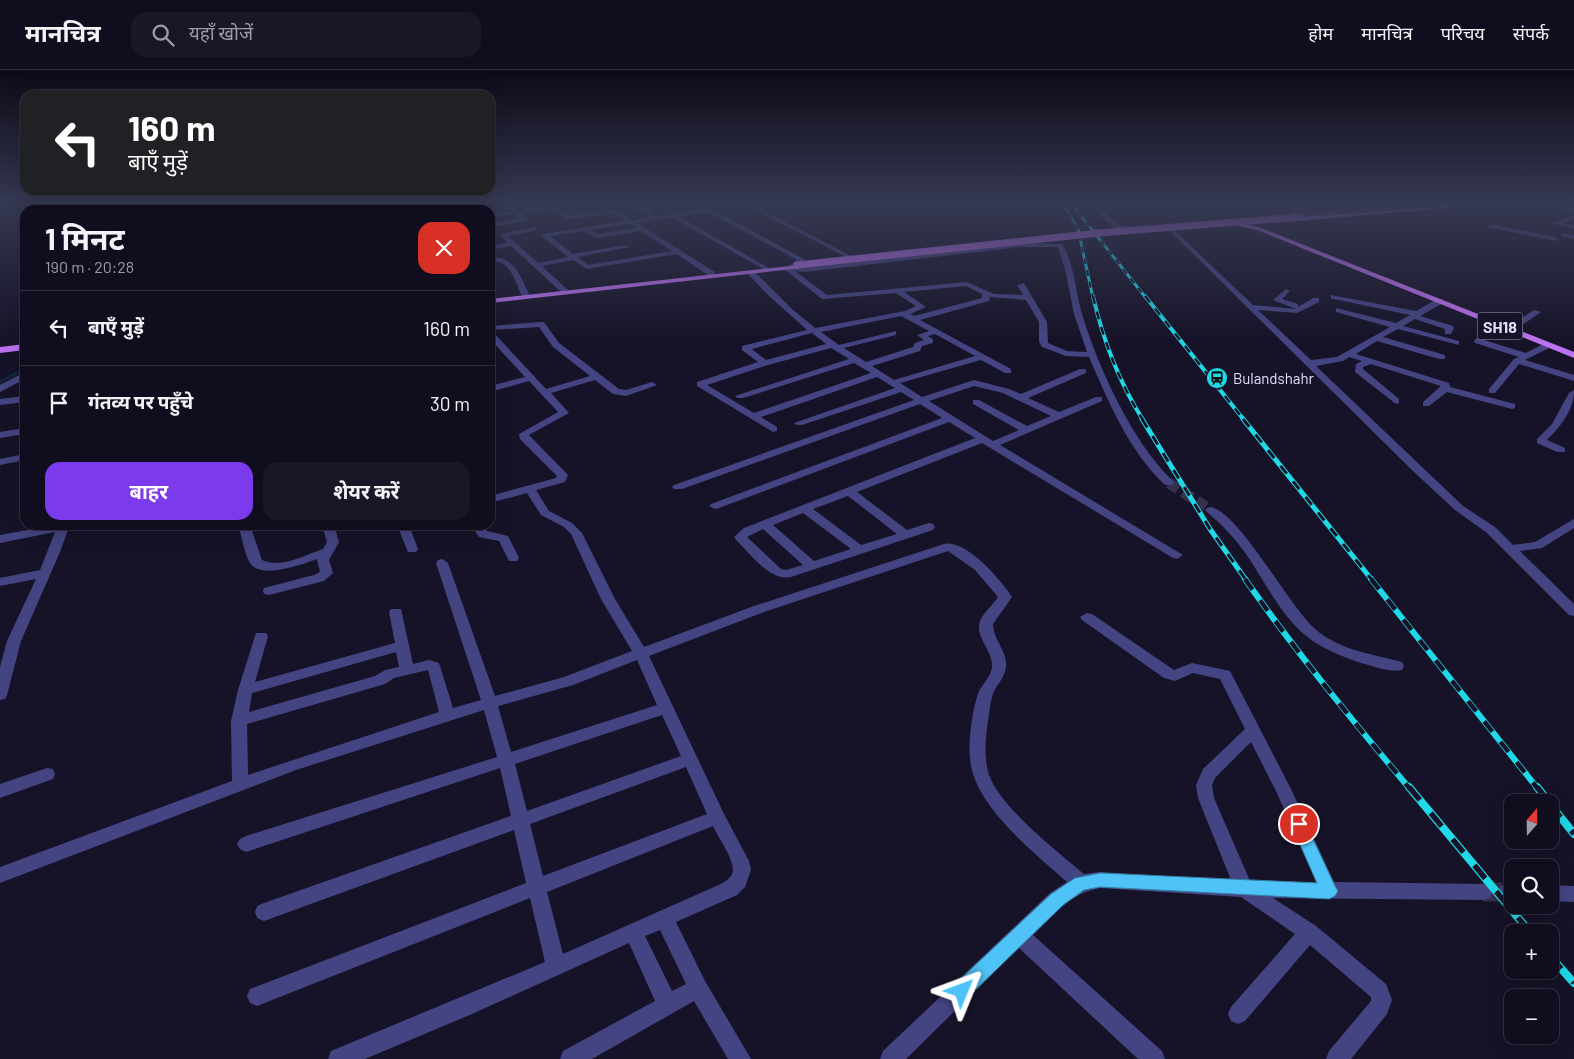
<!DOCTYPE html>
<html lang="hi">
<meta charset="utf-8">
<style>
body{margin:0;font-family:Barlow,"Noto Sans Devanagari",sans-serif;background:#191727;color:#f1f3f6;height:100vh;display:flex;flex-direction:column;font-size:19px;white-space:nowrap}
*{box-sizing:border-box;margin:0}
p{font-size:16px;color:#9c9ca4}
.icon{flex:none;width:28px;height:28px;fill:none;stroke:currentColor;stroke-width:2;stroke-linecap:round;stroke-linejoin:round}
.map{position:relative;flex:1;overflow:hidden}
.sheet{position:absolute;left:20px;top:135px;width:475px;height:325px;display:flex;flex-direction:column;background:#100e1e;border-radius:15px;box-shadow:0 5px 20px #0002,0 0 0 1px #302e3c}
.sheet>*{flex:none}
.guide{position:absolute;left:20px;top:20px;width:475px;height:105px;border-radius:15px;box-shadow:0 5px 20px #0002,0 0 0 1px #302e3c;background:#202124;color:#fff;overflow:hidden}
.needle{width:32px;rotate:20deg}
.buttons{position:absolute;left:1504px;top:724px;display:grid;gap:10px}
.buttons a{display:grid;place-items:center;width:55px;height:55px;border-radius:10px;background:#100e1e;box-shadow:0 5px 20px #0002,0 0 0 1px #302e3c;font-size:25px}
.pin{position:absolute;display:grid;place-items:center;width:42px;height:42px;color:#fff;margin:-21px;border:2px solid #fff;border-radius:50%;box-shadow:0 1px 5px #0007}
.me{position:absolute;width:55px;margin:-28px;rotate:46deg;stroke-linejoin:round;filter:drop-shadow(0 0 4px #0008)}
.turn{display:flex;align-items:center;gap:18px;height:105px;padding:0 25px;font-size:22px}
.turn .icon{width:65px;height:65px;stroke-width:2.5}
.turn b{display:block;font-size:35px;line-height:42px}
.round{display:grid;place-items:center;flex:none;width:52px;height:52px;border-radius:15px;background:#191727}
.headline{display:flex;align-items:center;justify-content:space-between;height:85px;padding:0 25px}
h1{font-size:30px;font-weight:700;line-height:38px}
.action{display:flex;gap:10px;margin-top:auto;padding:10px 25px}
.action a{flex:1;height:58px;border-radius:15px;background:#7c3aed;color:#fff;font-size:20px;font-weight:700;line-height:58px;text-align:center}
.action a+a{background:#191727;color:#f1f3f6}
ul{padding:0;list-style:none}
li{display:flex;align-items:center;gap:15px;height:75px;padding:0 25px;border-top:1px solid #302e3c}
li div{flex:1}
li b{display:block;font-size:19px}
li em{font-style:normal}
header{display:flex;align-items:center;gap:30px;box-sizing:border-box;height:70px;padding:0 25px;background:#100e1e;border-bottom:1px solid #302e3c}
header strong{font-size:24px}
nav{display:flex;gap:28px;margin-inline-start:auto;font-size:18px}
.search{width:350px;height:45px;background:#191727;display:flex;align-items:center;gap:12px;box-sizing:border-box;padding:0 18px;border-radius:15px;color:#9c9ca4;font-size:19px}
.map>svg:first-child{display:block}
.lines{fill:none;stroke-linecap:round;stroke-linejoin:round}
.stream-far1{stroke:#112544;stroke-width:2}
.stream{stroke:#112544;stroke-width:2.5}
.minor-tunnel-far1{stroke:#343148;stroke-width:11;stroke-dasharray:11 5.5;stroke-linecap:butt}
.minor-tunnel{stroke:#343148;stroke-width:19;stroke-dasharray:19 9;stroke-linecap:butt}
.minor{fill:#444482;fill-rule:evenodd}
.tertiary{fill:#444482;fill-rule:evenodd}
.primary{fill:#bc71ef;fill-rule:evenodd}
.rail-far4-casing{stroke:#1fd9e6;stroke-width:3}
.rail-far3-casing{stroke:#1fd9e6;stroke-width:4}
.rail-far2-casing{stroke:#1fd9e6;stroke-width:5}
.rail-far1-casing{stroke:#1fd9e6;stroke-width:6}
.rail-casing{stroke:#1fd9e6;stroke-width:8}
.rail-far4{stroke:#161328;stroke-width:2;stroke-dasharray:6;stroke-linecap:butt}
.rail-far3{stroke:#161328;stroke-width:2.5;stroke-dasharray:8;stroke-linecap:butt}
.rail-far2{stroke:#161328;stroke-width:3;stroke-dasharray:10;stroke-linecap:butt}
.rail-far1{stroke:#161328;stroke-width:4.5;stroke-dasharray:13;stroke-linecap:butt}
.rail{stroke:#161328;stroke-width:5.5;stroke-dasharray:17;stroke-linecap:butt}
.tertiary-bridge{stroke:#444482;stroke-width:7}
.primary-bridge{stroke:#bc71ef;stroke-width:7}
.route{fill:#4fc3f7;stroke:#337fa1}
.labels{text-anchor:middle;dominant-baseline:central;stroke-width:5;stroke-linejoin:round;paint-order:stroke}
.far-poi-label{font-size:15px;fill:#e1defb;stroke:#161328;text-anchor:start}
.shield{fill:#161328;stroke:#a4a1bc;stroke-width:1}
.shield-label{font-size:16px;font-weight:bold;fill:#e1defb}
</style>
<header>
<strong>मानचित्र</strong>
<div class="search"><svg class="icon" aria-label="search" viewBox="0 0 24 24"><circle cx="10" cy="10" r="6"/><path d="M15 15l6 6"/></svg>यहाँ खोजें</div>
<nav><a>होम</a><a>मानचित्र</a><a>परिचय</a><a>संपर्क</a></nav>
</header>
<div class="map">
<svg width="1574" height="989" viewBox="0 0 1574 989">
<rect width="100%" height="100%" fill="#161328"/>
<g class="lines">
<path class="stream-far1" d="M 303,140 L 316,133"/>
<path class="stream" d="M 0,312 L 25,298"/>
<path class="minor-tunnel-far1" d="M 1169,413 L 1211,440"/>
<path class="minor-tunnel" d="M 1483,822 L 1508,822"/>
<path class="minor" d="M 241,133 L 251,133 L 235,137 L 237,140 L 231,140 L 229,136 Z
M 308,133 L 314,133 L 302,140 L 295,140 Z
M 387,133 L 405,140 L 397,140 L 388,136 L 338,140 Z
M 472,133 L 484,133 L 443,140 L 427,140 Z
M 501,133 L 507,133 L 518,141 L 547,137 L 542,133 L 548,133 L 553,136 L 583,133 L 580,135 L 557,138 L 568,145 L 616,140 L 632,150 L 650,147 L 627,133 L 633,133 L 641,137 L 653,135 L 651,133 L 657,133 L 661,137 L 646,140 L 657,146 L 706,138 L 712,139 L 804,189 L 804,191 L 797,196 L 804,198 L 1021,173 L 1062,174 C 1075,195 1075,220 1082,244 C 1098,297 1132,372 1173,411 L 1174,413 L 1173,415 L 1165,415 C 1129,381 1109,333 1089,287 L 1066,286 L 1042,277 L 1039,272 L 1039,252 L 1026,230 L 990,227 L 989,231 L 920,250 L 1011,299 L 1011,303 L 1005,303 L 981,290 L 900,313 L 922,327 L 974,310 L 1009,319 L 1021,324 L 1080,299 L 1086,299 L 1086,303 L 1028,328 L 1059,342 L 1096,327 L 1102,327 L 1102,331 L 1000,375 L 1183,485 L 1177,489 L 1173,488 L 982,373 L 857,422 L 907,460 L 929,453 L 933,454 L 935,457 L 933,460 L 791,507 C 770,512 750,483 736,470 L 734,467 L 744,458 L 975,368 L 949,352 L 719,438 L 715,439 L 709,436 L 711,434 L 942,348 L 920,334 L 682,419 L 674,419 L 672,417 L 674,415 L 914,330 L 901,322 L 802,355 L 796,355 L 794,353 L 895,318 L 877,307 L 761,347 L 777,357 L 777,361 L 773,362 L 697,316 L 697,312 L 758,292 L 742,280 L 742,276 L 807,260 L 767,224 L 747,203 L 754,201 L 792,239 L 815,258 L 905,241 L 916,236 L 896,223 L 822,229 L 784,199 L 797,190 L 710,143 L 678,146 L 769,198 L 769,200 L 765,200 L 671,147 L 637,153 L 715,202 L 715,206 L 709,206 L 677,184 L 587,199 L 573,190 L 542,196 L 568,220 L 561,222 L 511,176 L 490,180 L 490,176 L 508,173 L 501,166 L 501,164 L 536,157 L 538,160 L 508,166 L 538,193 L 568,187 L 542,166 L 542,164 L 625,151 L 615,144 L 567,149 L 551,139 L 522,144 L 528,149 L 528,151 L 490,157 L 490,153 L 520,149 L 514,144 L 490,147 L 490,143 L 510,141 ZM 630,154 L 637,158 L 597,164 L 590,160 ZM 583,161 L 596,168 L 641,161 L 672,181 L 588,195 L 578,187 L 629,177 L 626,175 L 573,184 L 550,166 ZM 1021,177 L 1058,177 L 1065,199 L 1074,244 L 1087,282 L 1067,281 L 1048,273 L 1047,252 L 1024,213 L 1017,215 L 1023,225 L 994,224 L 967,212 L 827,225 L 795,201 L 804,202 ZM 966,216 L 982,224 L 982,228 L 914,246 L 910,244 L 926,237 L 904,222 ZM 901,246 L 929,261 L 917,265 L 924,270 L 915,273 L 913,277 L 866,292 L 844,278 L 896,265 L 896,261 L 839,275 L 821,262 ZM 812,263 L 826,274 L 766,290 L 752,279 ZM 935,264 L 975,286 L 894,310 L 872,296 L 920,281 L 922,276 L 933,273 L 933,269 L 928,266 ZM 831,278 L 849,289 L 735,326 L 737,328 L 743,328 L 854,293 L 871,303 L 754,343 L 707,315 L 768,295 ZM 974,316 L 1003,323 L 1051,346 L 1027,356 L 979,330 L 973,330 L 973,334 L 1019,360 L 993,371 L 929,331 ZM 848,426 L 897,464 L 861,475 L 813,439 ZM 803,443 L 851,479 L 814,491 L 773,455 ZM 763,459 L 803,495 L 786,500 L 781,499 L 747,467 Z
M 742,133 L 749,133 L 853,187 L 848,188 Z
M 1091,133 L 1097,133 L 1117,154 L 1137,159 C 1118,170 1101,146 1091,133 Z
M 1462,133 L 1470,133 L 1476,135 L 1473,137 Z
M 1544,133 L 1552,133 L 1574,138 L 1574,142 Z
M 1574,145 L 1574,149 L 1562,153 L 1574,155 L 1574,159 L 1551,153 Z
M 1490,154 L 1555,167 L 1558,169 L 1555,171 L 1488,157 Z
M 1172,158 L 1253,235 L 1296,239 L 1273,230 L 1286,219 L 1290,221 L 1282,229 L 1298,234 L 1298,237 L 1313,228 L 1319,228 L 1319,232 L 1297,243 L 1258,240 L 1311,290 L 1337,287 L 1390,257 L 1336,242 L 1336,238 L 1396,253 L 1410,245 L 1334,229 L 1331,229 L 1331,225 L 1416,241 L 1437,229 L 1443,229 L 1443,233 L 1420,246 L 1453,256 L 1454,258 L 1451,264 L 1445,264 L 1445,259 L 1415,249 L 1403,256 L 1459,271 L 1459,275 L 1398,259 L 1383,267 L 1445,285 L 1445,289 L 1439,289 L 1377,271 L 1356,284 L 1449,313 L 1450,317 L 1515,334 L 1515,338 L 1512,339 L 1447,322 L 1429,336 L 1423,336 L 1423,332 L 1441,316 L 1371,294 L 1363,297 L 1363,299 L 1399,329 L 1399,333 L 1396,334 L 1355,302 L 1356,294 L 1362,291 L 1349,287 L 1343,291 L 1316,296 L 1463,436 L 1495,457 L 1513,475 L 1535,472 L 1574,449 L 1574,458 L 1542,478 L 1520,481 L 1574,534 L 1574,546 L 1569,545 L 1487,463 L 1455,440 L 1414,402 L 1170,161 Z
M 1563,163 L 1574,165 L 1574,169 L 1561,166 Z
M 490,187 C 514,186 520,205 529,224 L 528,226 L 522,226 C 514,210 511,190 490,191 Z
M 1534,240 L 1541,242 L 1512,262 L 1506,262 L 1506,258 Z
M 541,252 L 544,252 L 559,273 L 619,319 L 626,320 L 652,312 L 657,315 L 626,326 L 613,324 L 595,310 L 551,323 L 569,343 L 529,365 L 568,405 L 565,412 L 536,420 L 549,441 L 572,453 L 582,463 L 615,529 L 644,577 L 754,536 L 944,474 C 966,469 1001,510 1012,527 L 993,554 C 993,570 1008,582 1006,597 C 1005,606 998,614 994,621 C 991,628 990,636 989,644 C 986,663 983,686 989,705 C 1001,738 1057,781 1084,804 L 1100,802 L 1231,810 L 1198,728 L 1196,715 L 1203,699 L 1245,659 L 1220,609 L 1193,603 L 1175,611 L 1164,608 L 1082,550 L 1080,547 L 1087,543 L 1092,544 L 1174,600 L 1192,593 L 1230,601 L 1292,721 L 1334,812 L 1483,814 L 1490,816 L 1492,822 L 1490,828 L 1483,830 L 1273,828 L 1316,856 L 1386,914 L 1392,930 L 1387,944 L 1351,989 L 1326,989 L 1329,981 L 1371,931 L 1371,927 L 1310,875 L 1245,951 L 1238,954 L 1231,951 L 1228,944 L 1231,937 L 1295,864 L 1241,827 L 1100,818 C 1070,823 1054,845 1033,865 L 1162,981 L 1165,989 L 1138,989 L 1019,878 L 906,989 L 880,989 L 883,981 L 1050,823 L 1067,812 C 1036,784 986,745 973,704 C 967,685 970,662 973,643 C 975,636 976,628 979,621 C 983,614 990,607 992,598 C 994,581 974,567 980,551 C 984,542 993,535 998,527 L 975,500 L 948,481 L 764,542 L 649,586 L 724,744 L 749,791 L 751,800 L 745,817 L 737,825 L 676,852 L 705,911 L 751,989 L 728,989 L 694,931 L 592,989 L 560,989 L 563,981 L 655,931 L 629,873 L 472,944 L 365,989 L 328,989 L 331,981 L 545,892 L 530,828 L 257,936 L 250,933 L 247,926 L 250,919 L 526,813 L 514,760 L 264,851 L 257,848 L 255,842 L 257,836 L 264,833 L 511,746 L 500,698 L 246,782 L 240,779 L 237,774 L 240,769 L 246,766 L 497,687 L 484,640 L 296,700 L 0,813 L 0,797 L 232,711 L 231,651 L 238,620 L 256,563 L 266,563 L 268,566 L 255,612 L 395,573 L 389,542 L 391,539 L 401,539 L 413,594 L 429,590 L 439,593 L 453,638 L 481,630 L 436,493 L 438,490 L 442,489 L 448,493 L 495,626 L 564,607 L 632,581 L 601,529 L 571,464 L 564,457 L 541,445 L 527,423 L 490,433 L 490,426 L 556,408 L 557,406 L 520,369 L 519,364 L 558,342 L 529,311 L 490,322 L 490,316 L 525,307 L 490,269 L 490,262 L 493,262 L 546,319 L 590,306 L 553,277 L 539,257 L 490,260 L 490,256 ZM 396,582 L 399,597 L 385,600 L 375,606 L 249,642 L 252,623 ZM 637,590 L 657,635 L 511,682 L 498,636 L 573,615 ZM 428,600 L 439,642 L 248,705 L 247,654 L 385,614 L 394,608 ZM 662,645 L 681,686 L 527,741 L 515,694 ZM 1251,672 L 1276,721 L 1316,812 L 1250,811 L 1214,728 L 1212,715 L 1215,708 ZM 686,697 L 707,744 L 543,806 L 530,754 ZM 713,756 C 718,767 734,789 733,801 C 732,806 728,810 723,813 L 563,884 L 547,822 ZM 660,860 L 686,914 L 672,921 L 645,866 Z
M 1479,266 L 1485,266 L 1484,270 L 1526,283 L 1545,273 L 1551,273 L 1551,277 L 1525,290 L 1574,305 L 1574,311 L 1519,294 L 1495,323 L 1489,323 L 1489,319 L 1514,289 L 1519,287 L 1475,273 L 1474,271 Z
M 25,302 L 25,309 L 0,322 L 0,315 Z
M 1574,320 C 1574,340 1561,356 1547,370 L 1565,378 L 1565,382 L 1557,382 L 1537,373 L 1537,369 L 1552,354 L 1569,323 Z
M 25,326 L 25,332 L 0,335 L 0,329 Z
M 25,358 L 25,364 L 0,368 L 0,362 Z
M 25,384 L 25,390 L 0,395 L 0,389 Z
M 1211,437 C 1240,444 1287,533 1314,558 C 1338,580 1372,584 1402,592 L 1404,596 L 1402,600 C 1390,603 1373,596 1361,593 C 1344,587 1325,580 1310,569 C 1281,547 1266,513 1246,484 C 1235,468 1222,455 1207,442 L 1205,440 L 1207,438 Z
M 55,455 L 69,455 L 69,457 L 60,482 L 21,571 L 7,625 L 5,629 L 0,630 L 0,597 L 7,571 L 36,509 L 0,516 L 0,508 L 40,500 L 55,462 L 0,473 L 0,465 Z
M 238,455 L 250,455 L 262,490 C 281,499 305,485 323,479 L 327,472 L 322,455 L 334,455 L 339,472 L 329,490 L 333,503 L 324,511 L 269,525 L 264,524 L 263,521 L 264,518 L 314,505 L 320,502 L 317,489 C 303,494 261,510 250,493 C 244,483 242,466 238,455 Z
M 397,455 L 409,455 L 418,479 L 416,482 L 408,482 Z
M 471,455 L 483,455 L 487,461 L 508,466 L 519,488 L 517,491 L 509,491 L 499,471 L 479,467 Z
M 47,698 L 53,699 L 55,704 L 53,709 L 0,728 L 0,714 Z
M 1508,814 L 1512,814 L 1512,830 L 1501,828 L 1499,822 L 1501,816 Z
M 1550,815 L 1574,816 L 1574,832 L 1550,831 Z"/>
<path class="tertiary" d="M 1298,133 L 1304,133 L 1299,144 L 1426,133 L 1465,134 L 1289,147 Z"/>
<path class="primary" d="M 1485,133 L 1504,133 L 1286,152 L 1283,150 L 1286,148 Z
M 1236,152 L 1261,158 L 1574,282 L 1574,288 L 1257,160 L 1234,155 Z
M 799,195 L 801,196 L 801,198 L 490,233 L 490,229 Z
M 25,274 L 25,280 L 0,283 L 0,277 Z"/>
<g class="rail-far4-casing">
<path id="rail-far4" d="M 1063,133 L 1078,159 L 1093,228
M 1071,133 L 1146,228"/>
</g>
<g class="rail-far3-casing">
<path id="rail-far3" d="M 1093,226 C 1103,270 1119,312 1143,350
M 1145,226 L 1244,350"/>
</g>
<g class="rail-far2-casing">
<path id="rail-far2" d="M 1142,349 L 1210,459 L 1246,510
M 1243,349 L 1372,510"/>
</g>
<g class="rail-far1-casing">
<path id="rail-far1" d="M 1245,509 C 1296,582 1352,650 1410,719
M 1371,509 L 1538,719"/>
</g>
<g class="rail-casing">
<path id="rail" d="M 1409,717 L 1530,862
M 1537,717 L 1549,732
M 1550,734 L 1574,764
M 1550,886 L 1574,913"/>
</g>
<use href="#rail-far4" class="rail-far4"/>
<use href="#rail-far3" class="rail-far3"/>
<use href="#rail-far2" class="rail-far2"/>
<use href="#rail-far1" class="rail-far1"/>
<use href="#rail" class="rail"/>
<path class="tertiary-bridge" d="M 1300,147 L 1307,133"/>
<path class="primary-bridge" d="M 797,195 L 1098,163 L 1300,147"/>
</g>
<linearGradient id="sky" x2="0" y2="1"><stop stop-color="#0c0a16"/><stop offset="0.49" stop-color="#363953"/><stop offset="1" stop-color="#363953" stop-opacity="0"/></linearGradient>
<rect width="1574" height="271" fill="url(#sky)"/>
<path class="route" d="M 1299,748 L 1304,750 L 1335,816 L 1338,821 L 1335,826 L 1329,829 L 1100,817 L 1084,820 L 1063,835 L 968,927 L 962,930 L 955,927 L 952,921 L 955,914 L 1051,824 L 1075,808 L 1100,803 L 1317,813 L 1291,754 L 1293,750 Z"/>
<defs>
<g id="station-disc" transform="scale(1.125)"><circle r="9.5" fill="#1fd9e6" stroke="#161328"/><path d="M-3-6H3Q5-6 5-4V2Q5 4 3 4L4.5 6H3L1.5 4h-3L-3 6H-4.5L-3 4Q-5 4-5 2V-4Q-5-6-3-6ZM-3.5-4v3h7v-3ZM-3.5 1v1.5H-2V1ZM2 1v1.5H3.5V1Z" fill="#111"/></g>
</defs>
<g fill-rule="evenodd">
<use href="#station-disc" x="1217" y="308"/>
</g>
<g class="labels">
<g class="far-poi-label">
<text x="1233" y="308">Bulandshahr</text>
</g>
<rect class="shield" x="1477.5" y="242.5" width="45" height="27" rx="4"/>
<g class="shield-label">
<text x="1500" y="256">SH18</text>
</g>
</g>
</svg>
<div class="buttons">
<a><svg class="needle" viewBox="-14 -14 28 28"><path d="M0-13l5 13h-10z" fill="#e53935"/><path d="M0 13l5-13h-10z" fill="#9c9ca4"/></svg></a>
<a><svg class="icon" aria-label="search" viewBox="0 0 24 24"><circle cx="10" cy="10" r="6"/><path d="M15 15l6 6"/></svg></a>
<a>+</a>
<a>−</a>
</div>
<div class="pin" style="left:1299px;top:754px;background:#d93025"><svg class="icon" aria-label="arrive" viewBox="0 0 24 24"><path d="M6 21V4h12l-3 4 3 4H6"/></svg></div>
<svg class="me" style="left:962px;top:921px" viewBox="-20 -20 40 40"><path d="M0-17L14 15 0 8-14 15z" fill="#4fc3f7" stroke="#fff" stroke-width="4"/></svg>
<div class="guide">
<div class="turn"><svg class="icon" aria-label="left" viewBox="0 0 24 24"><path d="M17 20v-9H6M10 6l-5 5 5 5"/></svg><div><b>160 m</b>बाएँ मुड़ें</div></div>
</div>
<section class="sheet">
<div class="headline"><div><h1>1 मिनट</h1><p>190 m · 20:28</p></div><a class="round" style="background:#d93025;color:#fff"><svg class="icon" aria-label="close" viewBox="0 0 24 24"><path d="M6 6l12 12M18 6L6 18"/></svg></a></div>
<ul>
<li><svg class="icon" aria-label="left" viewBox="0 0 24 24"><path d="M17 20v-9H6M10 6l-5 5 5 5"/></svg><div><b>बाएँ मुड़ें</b></div><em>160 m</em></li>
<li><svg class="icon" aria-label="arrive" viewBox="0 0 24 24"><path d="M6 21V4h12l-3 4 3 4H6"/></svg><div><b>गंतव्य पर पहुँचे</b></div><em>30 m</em></li>
</ul>
<div class="action"><a>बाहर</a><a>शेयर करें</a></div>
</section>
</div>
